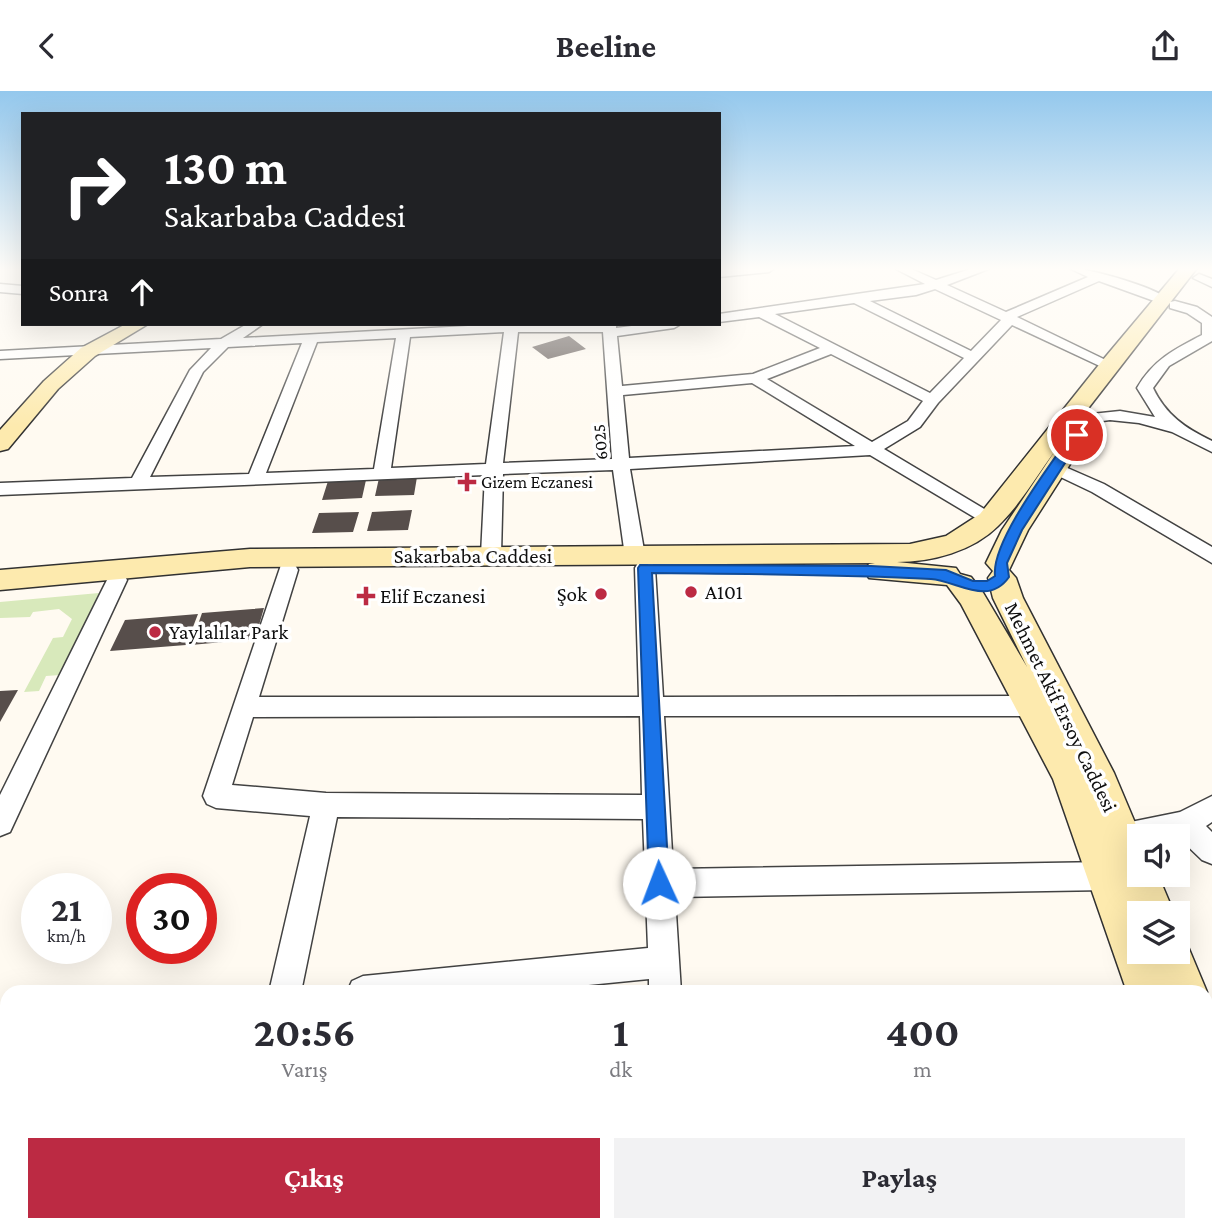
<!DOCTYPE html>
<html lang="tr">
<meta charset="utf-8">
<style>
body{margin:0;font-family:"Crimson Pro",serif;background:#f2f2f3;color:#2b2b33;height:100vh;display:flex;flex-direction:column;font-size:26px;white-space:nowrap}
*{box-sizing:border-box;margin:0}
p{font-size:23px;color:#7c7c81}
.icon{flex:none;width:38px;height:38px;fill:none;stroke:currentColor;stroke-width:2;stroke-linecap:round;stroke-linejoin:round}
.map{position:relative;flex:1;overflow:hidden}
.details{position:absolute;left:0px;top:894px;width:1213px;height:247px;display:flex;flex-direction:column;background:#fff;border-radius:21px 21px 0 0;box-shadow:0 7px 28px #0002}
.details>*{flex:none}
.guide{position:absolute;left:21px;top:21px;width:700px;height:214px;border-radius:0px;box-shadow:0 7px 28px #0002;background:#202124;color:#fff;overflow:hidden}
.fabs{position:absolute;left:1127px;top:733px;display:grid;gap:14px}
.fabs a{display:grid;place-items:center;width:63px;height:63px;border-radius:0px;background:#fff;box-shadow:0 7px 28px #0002;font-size:35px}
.speed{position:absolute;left:21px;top:782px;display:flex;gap:14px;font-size:35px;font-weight:700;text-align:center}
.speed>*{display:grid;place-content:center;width:91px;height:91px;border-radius:50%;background:#fff;box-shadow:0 7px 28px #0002;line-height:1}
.speed small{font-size:18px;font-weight:400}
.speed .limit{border:10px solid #d22;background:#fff;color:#111}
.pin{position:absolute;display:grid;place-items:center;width:60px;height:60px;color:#fff;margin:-30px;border:4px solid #fff;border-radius:50%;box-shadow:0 2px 7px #0007}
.me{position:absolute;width:77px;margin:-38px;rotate:358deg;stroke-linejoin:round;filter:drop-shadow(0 0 5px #0008)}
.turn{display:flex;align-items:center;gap:24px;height:147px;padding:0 28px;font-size:32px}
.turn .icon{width:91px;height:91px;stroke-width:2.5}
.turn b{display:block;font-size:49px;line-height:60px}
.then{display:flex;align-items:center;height:66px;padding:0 28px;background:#0003;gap:14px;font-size:26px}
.eta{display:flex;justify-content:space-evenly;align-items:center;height:119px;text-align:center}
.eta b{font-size:42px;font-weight:700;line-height:49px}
.button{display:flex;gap:14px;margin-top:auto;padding:14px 28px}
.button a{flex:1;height:80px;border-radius:0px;background:#bc2a43;color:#fff;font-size:28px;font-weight:700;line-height:80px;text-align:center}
.button a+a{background:#f2f2f3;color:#2b2b33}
header{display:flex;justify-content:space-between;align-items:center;height:91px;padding:0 28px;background:#fff;font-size:32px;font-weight:700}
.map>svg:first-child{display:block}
.green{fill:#d8e9bb}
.building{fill:#574e4b}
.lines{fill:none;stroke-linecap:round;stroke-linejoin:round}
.street-casing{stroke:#424242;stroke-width:3}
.secondary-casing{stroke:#313131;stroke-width:3}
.street{fill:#fff;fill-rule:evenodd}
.secondary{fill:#fdeaae;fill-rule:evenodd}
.route{fill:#1a73e8;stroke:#114b97;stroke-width:2}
.poi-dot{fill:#bc2a43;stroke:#fff;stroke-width:2.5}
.labels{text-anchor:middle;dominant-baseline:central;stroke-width:7;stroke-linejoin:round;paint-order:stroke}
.far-street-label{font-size:18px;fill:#0f0f0f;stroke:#fff}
.far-poi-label{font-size:18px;fill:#0f0f0f;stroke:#fff;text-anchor:start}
.street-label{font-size:21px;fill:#0f0f0f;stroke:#fff}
.poi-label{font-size:21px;fill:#0f0f0f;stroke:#fff;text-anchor:start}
</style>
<header><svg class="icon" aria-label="back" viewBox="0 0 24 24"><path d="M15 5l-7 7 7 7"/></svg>Beeline<svg class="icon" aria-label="share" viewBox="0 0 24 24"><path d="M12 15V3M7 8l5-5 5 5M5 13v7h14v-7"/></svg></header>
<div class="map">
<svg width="1212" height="1140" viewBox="0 0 1212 1140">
<rect width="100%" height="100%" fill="#fffaf1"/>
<path class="green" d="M 99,502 L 60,584 L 46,585 L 39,600 L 24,601 L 53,547 L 63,546 L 72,528 L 59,518 L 33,521 L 30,526 L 0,527 L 0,511 Z"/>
<path class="building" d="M 569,245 L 586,258 L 548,268 L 532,256 Z
M 417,386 L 414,404 L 375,405 L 379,387 Z
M 366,389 L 362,407 L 322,409 L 328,390 Z
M 412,419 L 408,439 L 367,440 L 372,421 Z
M 359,421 L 353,441 L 312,442 L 319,422 Z
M 264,517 L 255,548 L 191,554 L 202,522 Z
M 198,523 L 186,554 L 110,560 L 125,529 Z
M 18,599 L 0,631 L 0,600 Z"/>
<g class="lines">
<g class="street-casing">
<path id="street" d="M 736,177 L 775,177 L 769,181 L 719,186 L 719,178 Z
M 894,177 L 909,177 L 936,189 L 974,177 L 991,177 L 947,194 L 1006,221 L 1088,186 L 1069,177 C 1089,177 1154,196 1168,208 L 1162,212 L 1157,211 L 1099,190 L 1017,226 L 1116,274 L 1114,277 L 1104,277 L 1012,234 L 938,312 L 920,336 L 884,358 L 996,425 L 998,429 L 996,433 L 989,435 L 870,364 L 630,378 L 645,465 L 642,470 L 628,470 L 625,465 L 613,379 L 503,383 L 501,464 L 498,469 L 484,469 L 481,464 L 485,384 L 0,404 L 0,392 L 132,387 L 190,279 L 211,257 L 0,268 L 0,260 L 221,248 L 247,233 L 263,233 L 243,247 L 505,233 L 616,233 L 616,237 L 647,233 L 681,233 L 674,237 L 617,245 L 622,295 L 753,283 L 820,257 L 759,226 L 719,231 L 719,223 L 925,193 ZM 935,198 L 1001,229 L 971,260 L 870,210 L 916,204 ZM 854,212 L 964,267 L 930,302 L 775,223 ZM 504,241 L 486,373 L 391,377 L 410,246 ZM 518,241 L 603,241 L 612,368 L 503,372 ZM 396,247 L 374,378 L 266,382 L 317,251 ZM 302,252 L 249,383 L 150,386 L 203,281 L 228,256 ZM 831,263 L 923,310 L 908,330 L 872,351 L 767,288 ZM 752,292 L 855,355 L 629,367 L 623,304 Z
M 1199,183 L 1212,188 L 1212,196 L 1193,187 Z
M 0,193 L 23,195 L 23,203 L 0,201 Z
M 1175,210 L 1197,216 L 1212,226 L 1212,250 L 1169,275 L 1153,297 C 1166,324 1185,337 1212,350 L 1212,361 L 1172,341 L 1139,332 L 1110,329 L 1088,332 L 1080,327 L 1082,324 L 1120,320 L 1155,326 L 1137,297 C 1153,269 1175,258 1202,244 L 1202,232 L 1187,222 L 1170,217 L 1170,211 Z
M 1056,372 L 1104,393 L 1212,456 L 1212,472 L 1092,401 L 1050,381 L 1047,377 Z
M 645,470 L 652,472 L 655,477 L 663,606 L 1032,605 L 1040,608 L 1044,615 L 1040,622 L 1032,625 L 664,625 L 673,778 L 1107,771 L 1117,775 L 1121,785 L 1117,795 L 1107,799 L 675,806 L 681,901 L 649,901 L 649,888 L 518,901 L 347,901 L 352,890 L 363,885 L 648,857 L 643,728 L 337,726 L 301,901 L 269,901 L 310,725 L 216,717 L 207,713 L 203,705 L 281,474 L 295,474 L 298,479 L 259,606 L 639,606 L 635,477 L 638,472 ZM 640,625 L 642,704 L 326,702 L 232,694 L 253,626 Z
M 117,482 L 124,484 L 127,489 L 10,741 L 0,745 L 0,704 L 107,489 L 110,484 Z
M 1212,705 L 1212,731 L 1206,735 L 1212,741 L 1212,773 L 1202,769 L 1178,746 L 1139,746 L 1139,754 L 1121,757 L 1111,753 L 1107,744 L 1111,735 L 1180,721 Z
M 7,921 L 7,953 L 0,954 L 0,922 Z
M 93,1134 L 131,1134 L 129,1140 L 91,1140 Z
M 648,1134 L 686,1134 L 686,1140 L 648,1140 Z"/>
</g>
<g class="secondary-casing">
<path id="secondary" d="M 1180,177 L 1197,177 L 1062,351 L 1077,351 L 1081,356 L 1028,439 L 1009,479 L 1016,487 L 1023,507 L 1114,682 L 1141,746 L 1139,784 L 1158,784 L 1174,822 L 1139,822 L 1139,861 L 1178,861 L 1178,843 L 1184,846 L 1207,901 L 1206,904 L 1206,901 L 1127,901 L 1053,688 L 961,513 L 947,494 L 869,487 L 865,480 L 869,473 L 875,472 L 250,476 L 0,499 L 0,479 L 250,458 L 910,453 L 946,445 L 980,423 L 1102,270 ZM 1055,360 L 1002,439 L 986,472 L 993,480 L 988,487 L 993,507 L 1027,576 L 982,500 L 971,486 L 960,483 L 956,477 L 897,471 C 932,471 973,460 998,435 C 1020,414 1037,384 1055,360 Z
M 126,233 L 148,233 L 95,265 L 58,298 L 8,358 L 0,360 L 0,339 L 44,290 L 81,257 Z
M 1206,929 L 1212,931 L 1212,990 L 1206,988 Z
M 1206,1032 L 1212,1034 L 1212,1099 L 1206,1097 Z"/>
</g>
<use href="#street" class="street"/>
<use href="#secondary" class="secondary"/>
</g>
<linearGradient id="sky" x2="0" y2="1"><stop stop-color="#94c8ed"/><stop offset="0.53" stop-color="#fffdf9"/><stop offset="1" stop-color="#fffdf9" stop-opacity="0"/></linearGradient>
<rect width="1212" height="336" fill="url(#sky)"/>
<path class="route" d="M 1073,341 L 1083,344 L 1022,439 L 1007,472 L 1009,486 C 988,516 957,490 931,488 C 838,483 745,483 652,482 L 669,792 L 667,799 L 659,801 L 652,799 L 649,792 L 638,477 L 640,474 L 871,475 L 946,479 L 973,490 L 987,490 L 995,485 C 991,450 1052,372 1073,341 Z"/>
<g class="poi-dot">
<path d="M463.5 380.5h7v7h7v7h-7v7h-7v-7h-7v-7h7z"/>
<circle cx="691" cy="501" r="7"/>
<circle cx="601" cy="503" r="7"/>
<path d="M362.5 494.5h7v7h7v7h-7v7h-7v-7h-7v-7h7z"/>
<circle cx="155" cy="541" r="7"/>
</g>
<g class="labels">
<g class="far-street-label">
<text transform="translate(600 351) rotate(-95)">6025</text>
</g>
<g class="far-poi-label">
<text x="481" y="391">Gizem Eczanesi</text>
</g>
<g class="street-label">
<text x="473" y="465">Sakarbaba Caddesi</text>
<text transform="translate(1061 616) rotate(64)">Mehmet Akif Ersoy Caddesi</text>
</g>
<g class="poi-label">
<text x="705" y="501">A101</text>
<text x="587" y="503" text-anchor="end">Şok</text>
<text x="380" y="505">Elif Eczanesi</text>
<text x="169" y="541">Yaylalılar Park</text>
</g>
</g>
</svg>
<div class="fabs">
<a><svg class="icon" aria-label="sound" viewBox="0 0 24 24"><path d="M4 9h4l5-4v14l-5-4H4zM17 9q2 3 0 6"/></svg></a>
<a><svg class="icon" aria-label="layers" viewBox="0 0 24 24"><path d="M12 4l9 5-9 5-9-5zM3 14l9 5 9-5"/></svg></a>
</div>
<div class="speed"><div>21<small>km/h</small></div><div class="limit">30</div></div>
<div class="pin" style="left:1077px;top:344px;background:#d93025"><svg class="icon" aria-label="arrive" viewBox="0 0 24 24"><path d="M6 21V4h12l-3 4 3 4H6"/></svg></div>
<svg class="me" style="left:659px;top:792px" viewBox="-20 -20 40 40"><circle r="19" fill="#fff"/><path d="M0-13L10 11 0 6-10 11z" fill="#1a73e8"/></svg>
<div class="guide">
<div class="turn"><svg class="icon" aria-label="right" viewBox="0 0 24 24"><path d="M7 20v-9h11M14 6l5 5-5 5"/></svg><div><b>130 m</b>Sakarbaba Caddesi</div></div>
<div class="then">Sonra<svg class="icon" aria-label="ahead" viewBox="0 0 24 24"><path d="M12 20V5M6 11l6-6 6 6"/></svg></div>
</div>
<section class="details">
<div class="eta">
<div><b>20:56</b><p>Varış</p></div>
<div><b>1</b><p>dk</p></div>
<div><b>400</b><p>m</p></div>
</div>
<div class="button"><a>Çıkış</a><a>Paylaş</a></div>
</section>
</div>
